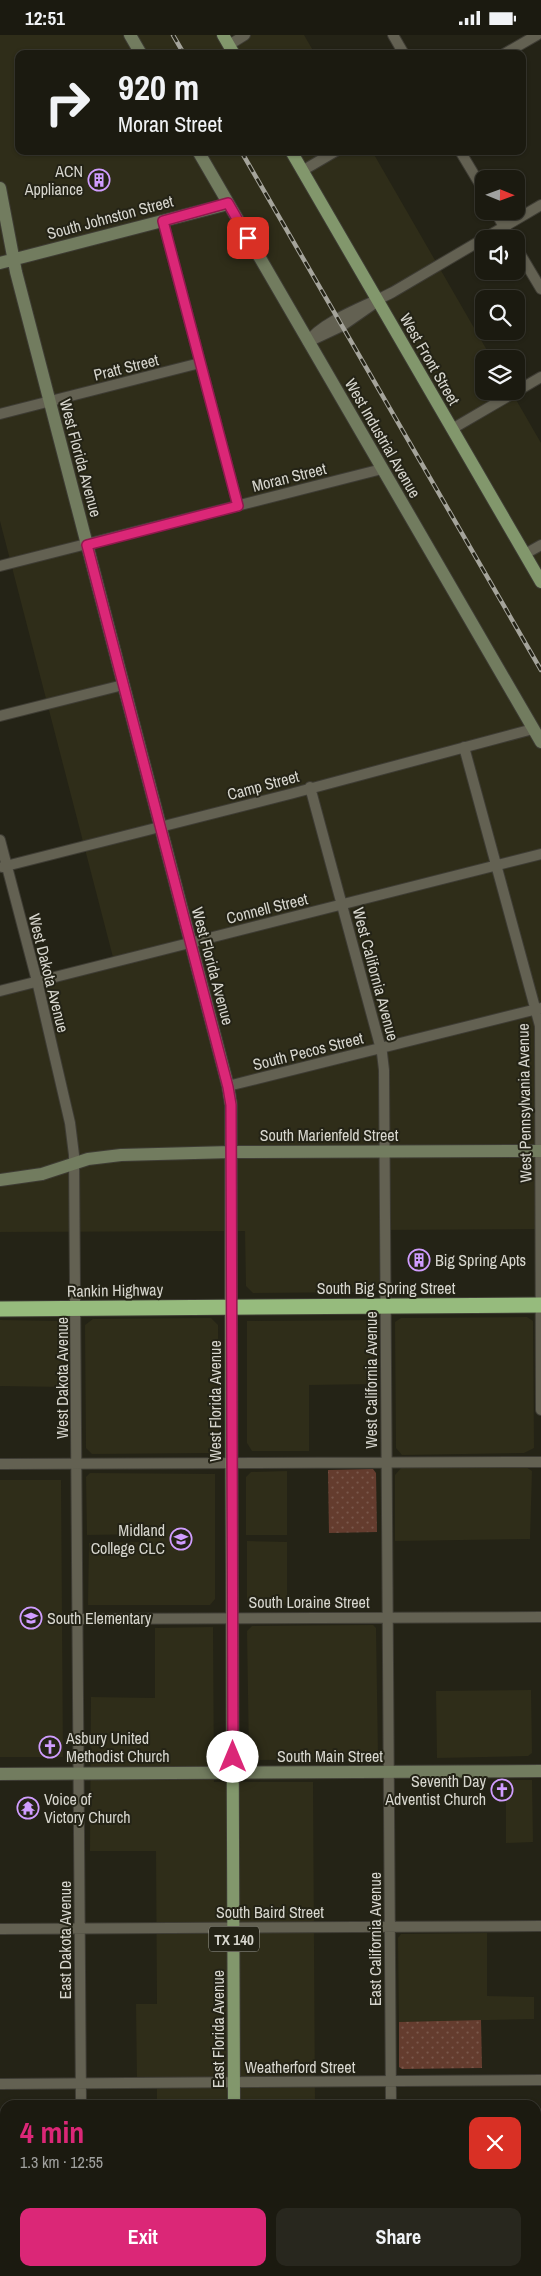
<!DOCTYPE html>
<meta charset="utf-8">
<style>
body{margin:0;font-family:"Archivo Narrow",sans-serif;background:#28271e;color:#f1f3f6;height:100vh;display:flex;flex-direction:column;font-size:19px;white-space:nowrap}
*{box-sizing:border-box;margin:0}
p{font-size:16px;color:#a0a19f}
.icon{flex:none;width:28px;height:28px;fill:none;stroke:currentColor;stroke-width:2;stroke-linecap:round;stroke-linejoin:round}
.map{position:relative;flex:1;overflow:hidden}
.details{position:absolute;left:0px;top:2065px;width:541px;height:176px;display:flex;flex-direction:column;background:#1b1a10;border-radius:15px 15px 0 0;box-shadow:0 1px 4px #0004,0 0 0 1px #393830}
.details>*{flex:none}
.hud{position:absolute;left:15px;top:15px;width:511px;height:105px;border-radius:10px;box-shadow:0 1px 4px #0004,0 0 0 1px #393830;background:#1b1a10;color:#f1f3f6;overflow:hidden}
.needle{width:32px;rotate:91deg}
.buttons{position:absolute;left:475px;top:135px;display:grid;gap:10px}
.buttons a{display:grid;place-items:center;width:50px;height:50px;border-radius:10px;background:#1b1a10;box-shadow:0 1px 4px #0004,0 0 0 1px #393830;font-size:25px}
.pin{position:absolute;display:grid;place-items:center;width:42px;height:42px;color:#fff;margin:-21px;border-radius:10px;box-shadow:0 2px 8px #0006}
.me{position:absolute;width:55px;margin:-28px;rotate:0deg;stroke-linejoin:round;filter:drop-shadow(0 0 4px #0008)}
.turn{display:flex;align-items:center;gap:18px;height:105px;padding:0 20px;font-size:22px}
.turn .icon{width:65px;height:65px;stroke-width:2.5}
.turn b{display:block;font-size:35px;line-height:42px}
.round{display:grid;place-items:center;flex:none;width:52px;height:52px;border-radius:10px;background:#28271e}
.overview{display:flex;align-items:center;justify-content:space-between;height:85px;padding:0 20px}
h1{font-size:30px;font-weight:800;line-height:38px;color:#db2777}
.button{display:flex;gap:10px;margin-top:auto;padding:10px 20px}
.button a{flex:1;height:58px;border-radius:10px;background:#db2777;color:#fff;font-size:20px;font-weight:800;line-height:58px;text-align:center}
.button a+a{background:#28271e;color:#f1f3f6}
.status{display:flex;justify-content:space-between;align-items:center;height:35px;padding:0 25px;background:#1b1a10;direction:ltr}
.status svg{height:14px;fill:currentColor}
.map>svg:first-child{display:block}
.built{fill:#2f2d19}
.grass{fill:url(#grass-dots)}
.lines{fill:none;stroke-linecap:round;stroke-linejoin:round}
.street-casing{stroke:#3e3c34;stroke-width:12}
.secondary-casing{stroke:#3e3c34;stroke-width:14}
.primary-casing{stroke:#3e3c34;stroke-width:14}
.highway-casing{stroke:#3e3c34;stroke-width:17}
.street{stroke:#636152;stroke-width:10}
.secondary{stroke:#727c5f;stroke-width:12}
.primary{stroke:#82976c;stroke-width:12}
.highway{stroke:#96bb7d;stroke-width:15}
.rail-casing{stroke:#a5a49b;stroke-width:4.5}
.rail{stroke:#242316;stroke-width:2.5;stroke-dasharray:8;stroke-linecap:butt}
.route-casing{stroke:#8e194d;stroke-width:12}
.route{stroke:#db2777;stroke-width:9}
.labels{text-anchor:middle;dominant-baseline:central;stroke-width:4;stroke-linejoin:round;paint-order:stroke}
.shield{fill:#242316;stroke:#a1a097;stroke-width:1}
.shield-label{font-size:15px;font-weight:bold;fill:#d7d6ce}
.poi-label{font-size:16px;fill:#d7d6ce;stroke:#242316;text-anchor:start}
.street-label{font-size:16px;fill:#d7d6ce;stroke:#242316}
</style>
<div class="status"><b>12:51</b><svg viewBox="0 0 49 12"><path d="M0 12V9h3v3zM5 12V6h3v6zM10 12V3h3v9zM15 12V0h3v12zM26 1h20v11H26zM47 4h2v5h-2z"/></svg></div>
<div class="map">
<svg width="541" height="2241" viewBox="0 0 541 2241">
<defs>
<pattern id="grass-dots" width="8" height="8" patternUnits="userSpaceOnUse" patternTransform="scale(1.25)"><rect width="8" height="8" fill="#643c2e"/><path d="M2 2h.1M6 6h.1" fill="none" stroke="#79574b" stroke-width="1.8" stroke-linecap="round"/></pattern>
</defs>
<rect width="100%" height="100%" fill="#242316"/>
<path class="built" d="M 0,0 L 304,0 L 315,19 L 19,19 L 19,116 L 372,116 L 492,324 L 484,324 L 484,356 L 511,356 L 541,408 L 541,1194 L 379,1195 L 379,1253 L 374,1257 L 253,1258 L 246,1251 L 245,1196 L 0,1197 L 0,958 L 115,930 L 0,486 Z
M 527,1282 L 533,1286 L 534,1413 L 524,1418 L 402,1420 L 396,1413 L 395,1287 L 401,1283 Z
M 211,1283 L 218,1290 L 219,1409 L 209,1418 L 92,1419 L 86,1413 L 85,1290 L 93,1284 Z
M 0,1285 L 60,1286 L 66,1292 L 64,1352 L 0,1351 Z
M 379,1285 L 376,1349 L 309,1350 L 309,1416 L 252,1416 L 247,1408 L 247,1286 Z
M 526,1432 L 532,1436 L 530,1504 L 395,1506 L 395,1440 L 401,1433 Z
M 287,1436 L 287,1500 L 246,1500 L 246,1442 L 251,1437 Z
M 90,1438 L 215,1439 L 215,1564 L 210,1570 L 88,1570 L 89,1508 L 147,1507 L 147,1499 L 87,1500 L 86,1442 Z
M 0,1445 L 61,1445 L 63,1722 L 0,1722 Z
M 247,1506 L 287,1507 L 287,1570 L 250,1570 L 247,1566 Z
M 373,1590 L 376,1593 L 378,1721 L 375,1724 L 254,1725 L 249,1722 L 247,1596 L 252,1591 Z
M 213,1592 L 214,1747 L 313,1747 L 315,2070 L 157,2070 L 157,2048 L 137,2048 L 136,1969 L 157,1969 L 156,1816 L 90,1816 L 91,1662 L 155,1663 L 155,1593 Z
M 531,1655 L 532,1718 L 528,1721 L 437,1723 L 436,1656 Z
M 506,1745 L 532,1745 L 533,1807 L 506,1808 Z
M 487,1898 L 487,1961 L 534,1962 L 534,1984 L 399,1987 L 398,1903 L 401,1899 Z
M 138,2236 L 316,2236 L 316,2241 L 138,2241 Z"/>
<path class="grass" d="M 373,1434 L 376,1438 L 377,1497 L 329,1498 L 328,1435 Z
M 481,1985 L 482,2033 L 402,2034 L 399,2032 L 399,1987 Z"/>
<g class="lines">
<g class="street-casing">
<path id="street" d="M 393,0 L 404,19
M 229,10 L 245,0
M 504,19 L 537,0
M 460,116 L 484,156
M 302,136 L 336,116
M 495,176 L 511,204
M 163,186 L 238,471
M 516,212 L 541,254
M 308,307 C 321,286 371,269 393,257 L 541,170
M 308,307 L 342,291 L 375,268
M 0,379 L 200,328
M 452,394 L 541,342
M 525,519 L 541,510
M 0,531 L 382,434
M 0,681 L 123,650
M 464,712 L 540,991 L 541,1375
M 310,752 L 382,1018 L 384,1035 L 391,2070
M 0,805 L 37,946 L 70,1088 L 74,1120 L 81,2070
M 2,832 L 290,759 L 533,694
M 0,956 L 541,819
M 228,1051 L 541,973
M 0,1429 L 541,1427
M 78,1584 L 541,1582
M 0,1894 L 541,1891
M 0,2049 L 541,2045
M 536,2199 L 541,2199
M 0,2202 L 5,2202
M 81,2236 L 81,2241
M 392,2236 L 392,2241"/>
</g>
<g class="secondary-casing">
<path id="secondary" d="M 130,0 L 141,19
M 198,116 L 541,707
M 0,153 L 16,237 L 228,1051 L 231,1070 L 231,1272
M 0,228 L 228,169
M 0,1145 L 42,1139 L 88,1124 L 121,1120 L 231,1117 L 541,1116
M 0,1739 L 541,1736"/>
</g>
<g class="primary-casing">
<path id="primary" d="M 223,0 L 234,19
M 291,116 L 541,547
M 231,1272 L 234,2070
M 235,2236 L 235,2241"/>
</g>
<g class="highway-casing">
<path id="highway" d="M 0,1274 L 541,1270"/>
</g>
<use href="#street" class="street"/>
<use href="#secondary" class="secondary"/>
<use href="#primary" class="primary"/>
<use href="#highway" class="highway"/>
<g class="rail-casing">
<path id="rail" d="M 173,0 L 184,19
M 241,116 L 541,635"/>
</g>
<use href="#rail" class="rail"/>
</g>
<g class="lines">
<g class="route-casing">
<path id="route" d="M 233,1722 L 231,1070 L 228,1052 L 87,510 L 238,471 L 163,186 L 228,168 L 248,203"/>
</g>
<use href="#route" class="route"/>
</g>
<defs>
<g id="building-ring" transform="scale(1.125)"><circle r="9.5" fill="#242316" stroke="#d09dff" stroke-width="1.5"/><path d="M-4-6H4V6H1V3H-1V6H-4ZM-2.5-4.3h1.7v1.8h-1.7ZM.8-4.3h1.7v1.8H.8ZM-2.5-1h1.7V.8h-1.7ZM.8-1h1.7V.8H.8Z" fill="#d09dff"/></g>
<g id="university-ring" transform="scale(1.125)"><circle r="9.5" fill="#242316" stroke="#d09dff" stroke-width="1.5"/><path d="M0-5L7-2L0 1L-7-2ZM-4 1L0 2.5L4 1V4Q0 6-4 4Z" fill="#d09dff"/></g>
<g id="school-ring" transform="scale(1.125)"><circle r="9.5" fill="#242316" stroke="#d09dff" stroke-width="1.5"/><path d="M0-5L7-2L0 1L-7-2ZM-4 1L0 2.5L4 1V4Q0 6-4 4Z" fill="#d09dff"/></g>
<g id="church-ring" transform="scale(1.125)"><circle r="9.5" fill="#242316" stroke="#d09dff" stroke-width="1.5"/><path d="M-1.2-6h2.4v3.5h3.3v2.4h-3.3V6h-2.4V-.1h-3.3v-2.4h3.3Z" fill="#d09dff"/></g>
<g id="temple-ring" transform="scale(1.125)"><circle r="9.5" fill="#242316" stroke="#d09dff" stroke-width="1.5"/><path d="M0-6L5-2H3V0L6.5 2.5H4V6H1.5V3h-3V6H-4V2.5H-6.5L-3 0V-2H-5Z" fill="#d09dff"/></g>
</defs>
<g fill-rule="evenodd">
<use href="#building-ring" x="99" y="145"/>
<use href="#building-ring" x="419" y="1225"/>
<use href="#university-ring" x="181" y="1504"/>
<use href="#school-ring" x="31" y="1583"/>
<use href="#church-ring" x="50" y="1712"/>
<use href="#church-ring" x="502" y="1755"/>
<use href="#temple-ring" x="28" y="1773"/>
</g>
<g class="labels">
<rect class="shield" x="209" y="1891.5" width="50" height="25" rx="4"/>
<g class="shield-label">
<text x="234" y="1904">TX 140</text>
</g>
<g class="poi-label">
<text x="83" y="136" text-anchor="end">ACN<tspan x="83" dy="18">Appliance</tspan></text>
<text x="435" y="1225">Big Spring Apts</text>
<text x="165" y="1495" text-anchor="end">Midland<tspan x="165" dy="18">College CLC</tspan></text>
<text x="47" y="1583">South Elementary</text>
<text x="66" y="1703">Asbury United<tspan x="66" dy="18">Methodist Church</tspan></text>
<text x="486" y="1746" text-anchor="end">Seventh Day<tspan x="486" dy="18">Adventist Church</tspan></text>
<text x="44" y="1764">Voice of<tspan x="44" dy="18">Victory Church</tspan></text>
</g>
<g class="street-label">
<text transform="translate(110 182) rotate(-15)">South Johnston Street</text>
<text transform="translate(430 324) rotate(60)">West Front Street</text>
<text transform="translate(126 332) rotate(-14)">Pratt Street</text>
<text transform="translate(383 403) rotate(60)">West Industrial Avenue</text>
<text transform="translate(81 423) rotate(75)">West Florida Avenue</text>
<text transform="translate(289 442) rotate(-14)">Moran Street</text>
<text transform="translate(263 750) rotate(-15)">Camp Street</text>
<text transform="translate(267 873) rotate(-14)">Connell Street</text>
<text transform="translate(213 931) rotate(75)">West Florida Avenue</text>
<text transform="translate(49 938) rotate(76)">West Dakota Avenue</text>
<text transform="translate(376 939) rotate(75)">West California Avenue</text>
<text transform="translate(308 1016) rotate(-14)">South Pecos Street</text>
<text transform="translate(524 1068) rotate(-91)">West Pennsylvania Avenue</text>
<text x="329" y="1100">South Marienfeld Street</text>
<text x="386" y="1253">South Big Spring Street</text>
<text transform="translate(115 1255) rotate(-1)">Rankin Highway</text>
<text transform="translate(62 1343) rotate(-90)">West Dakota Avenue</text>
<text transform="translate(371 1345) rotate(-90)">West California Avenue</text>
<text transform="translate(215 1366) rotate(-90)">West Florida Avenue</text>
<text x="309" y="1567">South Loraine Street</text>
<text x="330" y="1721">South Main Street</text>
<text x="270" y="1877">South Baird Street</text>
<text transform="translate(375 1904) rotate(-90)">East California Avenue</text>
<text transform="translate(65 1905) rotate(-90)">East Dakota Avenue</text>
<text transform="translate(218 1994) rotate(-90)">East Florida Avenue</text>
<text x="300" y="2032">Weatherford Street</text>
</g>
</g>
</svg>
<div class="buttons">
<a><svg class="needle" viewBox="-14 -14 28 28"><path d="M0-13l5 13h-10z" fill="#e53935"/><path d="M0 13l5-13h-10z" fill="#a0a19f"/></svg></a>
<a><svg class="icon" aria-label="sound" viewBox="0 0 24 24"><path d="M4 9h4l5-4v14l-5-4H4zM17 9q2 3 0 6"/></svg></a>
<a><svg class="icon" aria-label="search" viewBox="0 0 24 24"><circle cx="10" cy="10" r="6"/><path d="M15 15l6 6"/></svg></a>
<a><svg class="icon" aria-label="layers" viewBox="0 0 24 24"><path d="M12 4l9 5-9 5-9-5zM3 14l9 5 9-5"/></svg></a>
</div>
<div class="pin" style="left:248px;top:203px;background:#d93025"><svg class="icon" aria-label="arrive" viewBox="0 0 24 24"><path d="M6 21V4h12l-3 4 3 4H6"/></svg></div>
<svg class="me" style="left:233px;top:1722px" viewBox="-20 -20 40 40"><circle r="19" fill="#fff"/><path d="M0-13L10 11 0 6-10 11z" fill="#db2777"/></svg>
<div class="hud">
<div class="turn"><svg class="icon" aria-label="right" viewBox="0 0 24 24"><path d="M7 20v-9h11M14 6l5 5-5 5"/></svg><div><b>920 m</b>Moran Street</div></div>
</div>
<section class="details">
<div class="overview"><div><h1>4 min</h1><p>1.3 km · 12:55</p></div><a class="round" style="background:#d93025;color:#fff"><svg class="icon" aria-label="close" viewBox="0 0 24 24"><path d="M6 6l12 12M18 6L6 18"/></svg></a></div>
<div class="button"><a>Exit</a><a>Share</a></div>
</section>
</div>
